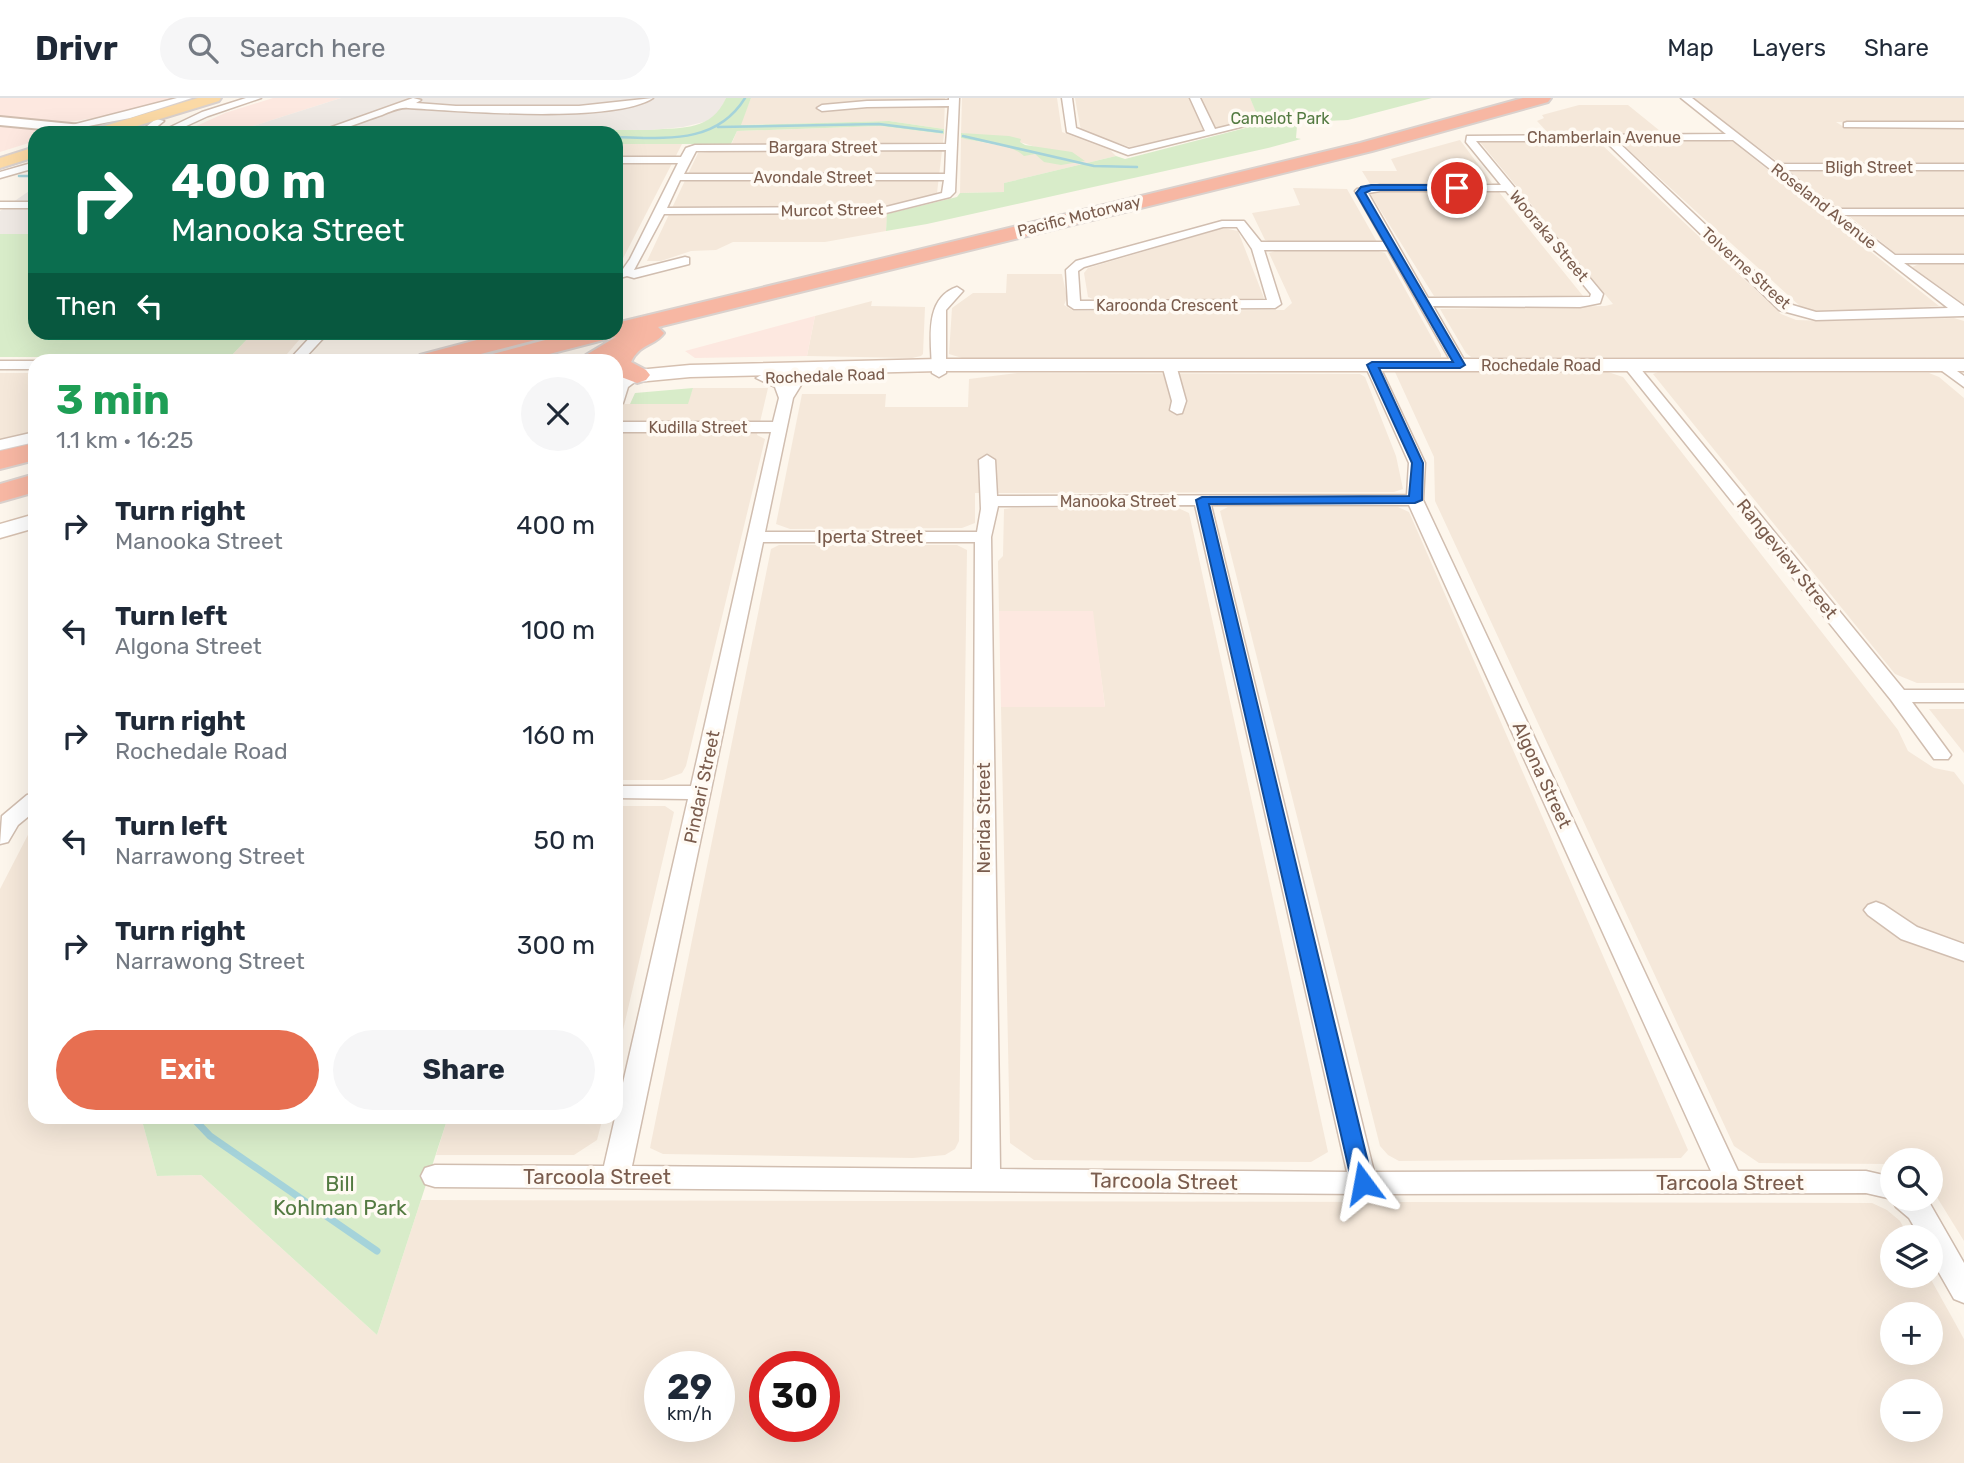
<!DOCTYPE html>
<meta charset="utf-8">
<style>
body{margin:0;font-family:Rubik,sans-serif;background:#f6f6f7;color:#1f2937;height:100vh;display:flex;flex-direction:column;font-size:26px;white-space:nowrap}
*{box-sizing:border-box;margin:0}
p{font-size:23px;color:#747a83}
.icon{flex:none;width:38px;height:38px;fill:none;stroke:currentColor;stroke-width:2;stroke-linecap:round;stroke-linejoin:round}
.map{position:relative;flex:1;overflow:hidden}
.details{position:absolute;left:28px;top:256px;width:595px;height:770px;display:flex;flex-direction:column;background:#fff;border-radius:21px;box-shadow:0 7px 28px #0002}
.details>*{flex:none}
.banner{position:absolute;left:28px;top:28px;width:595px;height:214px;border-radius:21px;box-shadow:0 7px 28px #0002;background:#0b6e4f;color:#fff;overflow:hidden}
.tools{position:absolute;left:1880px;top:1050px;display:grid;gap:14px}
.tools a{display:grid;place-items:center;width:63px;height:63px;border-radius:50%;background:#fff;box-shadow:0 7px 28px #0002;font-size:35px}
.speed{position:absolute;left:644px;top:1253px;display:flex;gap:14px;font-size:35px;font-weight:700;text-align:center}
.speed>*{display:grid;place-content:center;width:91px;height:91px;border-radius:50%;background:#fff;box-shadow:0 7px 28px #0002;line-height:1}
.speed small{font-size:18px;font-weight:400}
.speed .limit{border:10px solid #d22;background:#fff;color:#111}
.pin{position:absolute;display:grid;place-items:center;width:60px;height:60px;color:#fff;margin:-30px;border:4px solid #fff;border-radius:50%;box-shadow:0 2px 7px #0007}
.me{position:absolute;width:77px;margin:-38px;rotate:347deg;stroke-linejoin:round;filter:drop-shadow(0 0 5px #0008)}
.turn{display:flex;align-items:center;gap:24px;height:147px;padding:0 28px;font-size:32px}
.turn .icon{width:91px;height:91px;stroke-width:2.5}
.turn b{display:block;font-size:49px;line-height:60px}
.then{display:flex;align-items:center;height:66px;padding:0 28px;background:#0003;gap:14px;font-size:26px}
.round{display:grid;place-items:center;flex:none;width:74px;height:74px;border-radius:37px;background:#f6f6f7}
.headline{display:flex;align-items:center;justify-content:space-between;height:119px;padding:0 28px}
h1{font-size:42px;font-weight:700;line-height:52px;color:#1e9e55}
.primary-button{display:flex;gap:14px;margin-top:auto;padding:14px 28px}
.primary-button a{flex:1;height:80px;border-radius:42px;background:#e76f51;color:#fff;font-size:28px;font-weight:700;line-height:80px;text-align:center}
.primary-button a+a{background:#f6f6f7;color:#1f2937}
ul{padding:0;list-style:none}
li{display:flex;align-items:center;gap:21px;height:105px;padding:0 28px}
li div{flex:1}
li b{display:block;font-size:26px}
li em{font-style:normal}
header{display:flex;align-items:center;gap:42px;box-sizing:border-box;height:98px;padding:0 35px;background:#fff;border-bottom:2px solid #e0e1e3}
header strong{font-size:33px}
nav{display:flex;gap:38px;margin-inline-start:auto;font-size:24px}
.search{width:490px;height:63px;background:#f6f6f7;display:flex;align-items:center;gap:18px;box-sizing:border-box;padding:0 24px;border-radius:38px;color:#747a83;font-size:26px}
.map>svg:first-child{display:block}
.residential{fill:#f5e8da;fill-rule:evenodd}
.commercial{fill:#fde8e0}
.industrial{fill:#efe9e4}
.green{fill:#d8ecc9}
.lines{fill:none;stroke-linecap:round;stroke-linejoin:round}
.stream-far1{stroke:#a5d3da;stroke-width:2.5}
.stream{stroke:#a5d3da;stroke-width:7}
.minor-casing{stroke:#d1beb0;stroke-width:3}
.tertiary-casing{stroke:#d1beb0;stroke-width:4}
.secondary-casing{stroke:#d6c0b0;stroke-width:3}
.primary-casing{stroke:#dad1cd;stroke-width:4}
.motorway-casing{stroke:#dad1cd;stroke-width:4}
.minor{fill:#fff;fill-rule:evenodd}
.tertiary{fill:#fff;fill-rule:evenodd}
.secondary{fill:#fff;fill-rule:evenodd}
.primary{fill:#fbd9a5;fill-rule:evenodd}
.motorway{fill:#f7b7a3;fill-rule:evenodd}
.route{fill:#1a73e8;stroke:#114b97;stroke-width:2}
.labels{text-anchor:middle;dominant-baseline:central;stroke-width:7;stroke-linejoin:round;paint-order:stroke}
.far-park-label{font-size:16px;fill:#537a41;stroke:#fffaf3}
.far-street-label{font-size:16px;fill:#7a5c4d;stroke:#fffaf3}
.street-label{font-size:18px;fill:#7a5c4d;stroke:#fffaf3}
.near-street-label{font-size:21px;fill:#7a5c4d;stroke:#fffaf3}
.near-park-label{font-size:21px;fill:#537a41;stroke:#fffaf3}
</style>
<header>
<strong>Drivr</strong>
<div class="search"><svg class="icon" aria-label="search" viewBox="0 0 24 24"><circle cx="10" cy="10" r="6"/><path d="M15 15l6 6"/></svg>Search here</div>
<nav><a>Map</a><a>Layers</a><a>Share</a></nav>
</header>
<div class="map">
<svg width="1964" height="1365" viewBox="0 0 1964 1365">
<rect width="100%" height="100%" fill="#fdf6ec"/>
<path class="residential" d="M 751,0 L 945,0 L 944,31 L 889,23 L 740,27 Z
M 962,0 L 1057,0 L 1062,34 L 1110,52 L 1116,58 L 1004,85 L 1005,94 L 960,95 L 961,40 L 1079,63 L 1023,45 L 961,35 Z
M 1075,0 L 1250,0 L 1260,22 L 1130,49 L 1081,33 Z
M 1692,0 L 1964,0 L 1964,24 L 1836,24 L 1844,29 L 1964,29 L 1964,65 L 1778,64 Z
M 1579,7 L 1628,7 L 1665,37 L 1550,37 L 1537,23 L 1544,20 L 1542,17 Z
M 881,28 L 944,36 L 937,95 L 888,108 L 886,133 L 825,144 L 733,144 L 716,152 L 691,153 L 661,163 L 647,163 L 698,55 L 729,52 L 737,33 Z
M 1460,42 L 1492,85 L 1370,86 L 1362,73 L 1397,73 L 1391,61 Z
M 1483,42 L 1599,44 L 1781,216 L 1796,222 L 1826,223 L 1954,220 L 1964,223 L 1964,260 L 1471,259 L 1466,255 L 1440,211 L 1605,208 L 1613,206 L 1480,44 Z
M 1719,42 L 1733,44 L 1939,208 L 1871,214 L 1816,214 L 1801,209 L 1621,45 L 1626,43 Z
M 616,46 L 682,46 L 616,174 Z
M 1964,71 L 1964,110 L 1838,110 L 1790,74 Z
M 1293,90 L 1347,91 L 1377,144 L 1275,145 L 1265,142 L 1252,115 L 1300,107 Z
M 1373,93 L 1499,94 L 1583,198 L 1434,198 L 1369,94 Z
M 1964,116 L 1964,157 L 1895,155 L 1850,119 Z
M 1223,130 L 1238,133 L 1264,200 L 1262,202 L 1098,203 L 1088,199 L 1084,175 L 1088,170 Z
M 1278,152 L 1375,152 L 1385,155 L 1441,256 L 1441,259 L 962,260 L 949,256 L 952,210 L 973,195 L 1006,195 L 1007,176 L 1062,176 L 1067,200 L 1064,207 L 1074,213 L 1284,212 L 1292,205 L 1269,155 Z
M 1924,164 L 1964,164 L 1964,206 L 1912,169 Z
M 872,203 L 871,208 L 925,209 L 923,256 L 921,258 L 912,260 L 807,258 L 815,218 Z
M 253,235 L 305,235 L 287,256 L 230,259 Z
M 1395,274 L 1608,274 L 1623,279 L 1898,632 L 1908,653 L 1934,670 L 1954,674 L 1964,687 L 1964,1143 L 1930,1088 L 1930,1062 L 1892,1062 L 1892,1066 L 1759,1065 L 1734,1048 L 1435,403 L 1434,359 Z
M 1658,274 L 1929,275 L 1939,279 L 1964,300 L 1964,585 L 1917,585 L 1895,576 L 1653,276 Z
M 0,275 L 35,275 L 35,333 L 0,341 Z
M 1017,275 L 1360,276 L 1365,279 L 1396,358 L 1403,391 L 1394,394 L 975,395 L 975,425 L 962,430 L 790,431 L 776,426 L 802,296 L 886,296 L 885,309 L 968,309 L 969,281 Z
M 693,290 L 768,290 L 757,337 L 765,341 L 686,668 L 682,675 L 663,682 L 616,682 L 616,306 L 687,306 Z
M 1228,409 L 1398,409 L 1409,414 L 1688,1052 L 1681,1060 L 1399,1063 L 1388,1057 L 1380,1048 L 1220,413 Z
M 1012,410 L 1178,410 L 1189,415 L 1328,1054 L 1311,1064 L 1034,1062 L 1010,1045 L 1001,609 L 1105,608 L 1092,513 L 999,513 L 998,463 L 1003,458 L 1004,411 Z
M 779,447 L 957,447 L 967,452 L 959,1043 L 955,1051 L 945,1057 L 913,1060 L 663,1056 L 650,1050 L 771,451 Z
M 1929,611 L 1964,611 L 1964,655 Z
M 616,708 L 665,708 L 674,714 L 616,962 Z
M 35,729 L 35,1018 L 141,1019 L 157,1078 L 201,1077 L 377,1237 L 421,1102 L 1872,1105 L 1887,1112 L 1900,1123 L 1909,1139 L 1892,1139 L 1892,1178 L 1929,1178 L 1964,1241 L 1964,1365 L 0,1365 L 0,791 L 31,731 ZM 1892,1216 L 1930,1216 L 1930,1255 L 1892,1255 ZM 660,1269 L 719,1269 L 719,1328 L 660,1328 ZM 765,1269 L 824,1269 L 824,1328 L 765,1328 ZM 1892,1293 L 1930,1293 L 1930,1332 L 1892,1332 Z
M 448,1019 L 448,1018 L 603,1019 L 597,1042 L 574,1057 L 436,1057 Z"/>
<path class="commercial" d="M 0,0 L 173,0 L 113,17 L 69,24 L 0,19 Z
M 273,0 L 341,0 L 231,35 L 181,35 L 225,15 Z
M 0,28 L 28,30 L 51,35 L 35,35 L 35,43 L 0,54 Z
M 815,218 L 807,258 L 695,260 L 685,253 Z
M 999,513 L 1093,513 L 1105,609 L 1001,609 Z"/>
<path class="industrial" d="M 341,0 L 726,0 L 719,15 L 708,23 L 683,29 L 651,32 L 354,32 L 348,35 L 231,35 Z
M 35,89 L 35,136 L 0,136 L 0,113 Z"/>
<path class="green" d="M 726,0 L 751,0 L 741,27 L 889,23 L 944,31 L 944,36 L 881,28 L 737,33 L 731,46 L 616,46 L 616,35 L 348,35 L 354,32 L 651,32 C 684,29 711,33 726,0 Z
M 1250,0 L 1432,0 L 1348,22 L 1303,24 L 1297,28 L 1296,40 L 1301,41 L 1268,50 L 927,126 L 886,133 L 887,116 L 957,99 L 960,95 L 1004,94 L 1004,85 L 1116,58 L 1125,61 L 1261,26 Z
M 961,35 L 1009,38 L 1021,41 L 1020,44 L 1025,47 L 1072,54 L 1085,63 L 1061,67 L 1044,64 L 1035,56 L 1024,58 C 1011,45 980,45 961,40 Z
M 0,136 L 35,136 L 35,234 L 253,235 L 230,259 L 0,259 Z
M 693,290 L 688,306 L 630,306 L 635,295 Z
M 141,1019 L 448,1019 L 377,1237 L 201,1077 L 157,1078 Z"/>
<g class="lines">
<path class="stream-far1" d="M 718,29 L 879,26 L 942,34
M 963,38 L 1094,68 L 1137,69
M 616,39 C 664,40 716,47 745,0
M 19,78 L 35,78"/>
<path class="stream" d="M 191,1018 L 210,1038 L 377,1153"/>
<g class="minor-casing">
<path id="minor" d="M 177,0 L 192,0 L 130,20 L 73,31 L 68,28 Z
M 246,0 L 261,0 L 208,18 L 171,35 L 158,35 L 202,14 Z
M 413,0 L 421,2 L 416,5 L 456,8 L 579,8 L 653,0 C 614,26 458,13 408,10 C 399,9 390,14 382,17 C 360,24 338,35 315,35 Z
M 949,0 L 959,0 L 955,94 L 950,99 L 886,115 L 664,116 L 634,172 L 685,159 L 689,160 L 689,166 L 634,180 L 627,178 L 616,181 L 616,173 L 623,171 L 630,161 L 678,65 L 616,65 L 616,59 L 681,59 L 686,50 L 695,47 L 946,46 L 949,8 L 867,9 L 822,13 L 817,10 L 822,7 L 867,3 L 949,2 ZM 946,52 L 945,76 L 684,76 L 696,53 ZM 680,82 L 944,82 L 942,95 L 886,109 L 667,110 Z
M 1062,0 L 1072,0 L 1076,30 L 1129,51 L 1205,33 L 1190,0 L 1200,0 L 1215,31 L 1256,21 L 1261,24 L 1128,57 L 1067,34 Z
M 1681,0 L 1692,0 L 1777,66 L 1964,66 L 1964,72 L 1785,72 L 1835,111 L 1964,111 L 1964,117 L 1843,117 L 1895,157 L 1964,157 L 1964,165 L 1904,165 L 1964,208 L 1964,218 L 1816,222 L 1779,212 L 1605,43 L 1476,43 L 1603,196 L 1600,205 L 1580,209 L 1433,208 L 1467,267 L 1465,270 L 1455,270 L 1453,267 L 1388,152 L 1264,152 L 1281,206 L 1275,210 L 1074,211 L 1068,207 L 1066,172 L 1076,163 L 1222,123 L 1244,123 L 1261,144 L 1384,144 L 1355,93 L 1357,91 L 1380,87 L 1501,87 L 1466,44 L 1467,38 L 1726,36 ZM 1616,42 L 1733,42 L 1948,210 L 1816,214 L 1789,206 ZM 1380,93 L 1506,93 L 1591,196 L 1590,199 L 1428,200 L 1368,95 ZM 1223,129 L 1237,129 L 1252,151 L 1267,202 L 1080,203 L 1078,173 L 1084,169 Z
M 156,21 L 164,23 L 149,35 L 138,35 Z
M 1847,24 L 1964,24 L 1964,30 L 1844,29 L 1844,25 Z
M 35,64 L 35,70 L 0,80 L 0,74 Z
M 0,104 L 35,104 L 35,110 L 0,110 Z
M 957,189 L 963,193 L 946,212 L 946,275 L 939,279 L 932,275 C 932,246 922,201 957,189 Z
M 315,234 L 329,234 L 303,262 L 289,262 Z
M 0,263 L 35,263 L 35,271 L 0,271 Z
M 1169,263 L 1176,267 L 1186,303 L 1182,315 L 1177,316 L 1170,312 L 1172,303 L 1162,267 Z
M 1372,263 L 1379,267 L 1425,365 L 1423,402 L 1738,1073 L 1866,1073 L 1892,1079 L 1892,1101 L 1925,1101 L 1929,1104 L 1964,1165 L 1964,1205 L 1954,1201 L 1930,1159 L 1930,1139 L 1920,1139 L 1909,1120 L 1896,1109 L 1892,1101 L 1866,1095 L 1363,1096 L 435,1089 L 425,1086 L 421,1078 L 425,1070 L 435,1067 L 604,1068 L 688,701 L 616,700 L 616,688 L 691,688 L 771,334 L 616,334 L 616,324 L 773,324 L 779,300 L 775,289 L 756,280 L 763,276 L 788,286 L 794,267 L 804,267 L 806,279 L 793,300 L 765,434 L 977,434 L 981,411 L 979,362 L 987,357 L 995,362 L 997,398 L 1407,397 L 1409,365 L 1365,267 ZM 1195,407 L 1347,1074 L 1000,1071 L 991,439 L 998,408 ZM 1211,407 L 1409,407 L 1711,1073 L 1374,1074 ZM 763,444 L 975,444 L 972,1071 L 632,1068 Z
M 1630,263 L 1635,264 L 1904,592 L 1964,592 L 1964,604 L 1912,604 L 1951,657 L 1948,661 L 1934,661 L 1891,602 L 1625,270 L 1625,264 Z
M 1943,263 L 1964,278 L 1964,289 L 1938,270 L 1936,267 Z
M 637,273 L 644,277 L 628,289 L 623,305 L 616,309 L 616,285 Z
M 35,334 L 35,344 L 0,352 L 0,342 Z
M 35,695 L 35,713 L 18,727 L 8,744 L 0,746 L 2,718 L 27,697 Z
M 1876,804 L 1884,807 L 1917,829 L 1964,846 L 1964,863 L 1901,841 L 1868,817 L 1864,812 L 1868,807 Z"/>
</g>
<g class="tertiary-casing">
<path id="tertiary" d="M 0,19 L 102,29 L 108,33 L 84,35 L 0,27 Z"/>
</g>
<g class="secondary-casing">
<path id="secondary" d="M 939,261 L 1964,261 L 1964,273 L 939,273 L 690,279 L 616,286 L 616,274 L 690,267 Z
M 35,416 L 35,430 L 0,440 L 0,426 Z"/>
</g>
<g class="primary-casing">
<path id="primary" d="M 198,0 L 221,0 L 219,3 L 114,35 L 89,35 L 91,32 Z
M 35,49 L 35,59 L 0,70 L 0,60 Z"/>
</g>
<g class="motorway-casing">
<path id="motorway" d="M 1523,0 L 1551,0 L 1548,4 L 1372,53 L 658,229 L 664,235 C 655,248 640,245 631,264 L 646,272 L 650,277 L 646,282 L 637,285 L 616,277 L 616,262 L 583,262 L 586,257 L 616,239 L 615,239 L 526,262 L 485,262 L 489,257 L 575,234 L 616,234 L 616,225 L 1360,45 Z
M 507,234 L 537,234 L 538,237 L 535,242 L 457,262 L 416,262 L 420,257 Z
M 35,345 L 35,362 L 0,371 L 0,353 Z
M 35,376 L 35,394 L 0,404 L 0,386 Z"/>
</g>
<use href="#minor" class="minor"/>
<use href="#tertiary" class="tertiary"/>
<use href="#secondary" class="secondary"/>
<use href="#primary" class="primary"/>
<use href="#motorway" class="motorway"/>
</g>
<path class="route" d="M 1371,87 L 1457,87 L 1461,90 L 1457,92 L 1371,92 L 1365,95 L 1465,267 L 1460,270 L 1379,270 L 1423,365 L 1422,402 L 1415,405 L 1209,406 L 1373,1085 L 1370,1091 L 1363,1093 L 1355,1091 L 1352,1085 L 1196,402 L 1202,399 L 1409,398 L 1412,365 L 1367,267 L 1372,264 L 1453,264 L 1356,95 L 1361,89 Z"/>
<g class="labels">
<g class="far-park-label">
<text x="1280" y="20">Camelot Park</text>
</g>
<g class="far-street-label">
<text x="1604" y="39">Chamberlain Avenue</text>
<text x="823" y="49">Bargara Street</text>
<text x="1869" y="69">Bligh Street</text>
<text x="813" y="79">Avondale Street</text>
<text transform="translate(1824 108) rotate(38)">Roseland Avenue</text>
<text transform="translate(832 112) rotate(-1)">Murcot Street</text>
<text transform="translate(1079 118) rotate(-14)">Pacific Motorway</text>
<text transform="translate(1549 138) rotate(50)">Wooraka Street</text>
<text transform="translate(1746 170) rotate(42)">Tolverne Street</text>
<text x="1167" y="207">Karoonda Crescent</text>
<text x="1541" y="267">Rochedale Road</text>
<text transform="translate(825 278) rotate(-2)">Rochedale Road</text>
<text x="698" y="329">Kudilla Street</text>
<text x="1118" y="403">Manooka Street</text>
</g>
<g class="street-label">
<text x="870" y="439">Iperta Street</text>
<text transform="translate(1787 461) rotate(51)">Rangeview Street</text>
<text transform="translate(1542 677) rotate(65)">Algona Street</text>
<text transform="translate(702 689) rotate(-78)">Pindari Street</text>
<text transform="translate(984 720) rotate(-90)">Nerida Street</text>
</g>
<g class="near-street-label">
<text x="597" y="1078">Tarcoola Street</text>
<text transform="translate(1164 1083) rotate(1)">Tarcoola Street</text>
<text x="1730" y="1084">Tarcoola Street</text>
</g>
<g class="near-park-label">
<text x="340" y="1085">Bill<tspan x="340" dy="24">Kohlman Park</tspan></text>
</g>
</g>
</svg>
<div class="tools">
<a><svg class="icon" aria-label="search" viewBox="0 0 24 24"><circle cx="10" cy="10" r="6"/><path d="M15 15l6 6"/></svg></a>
<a><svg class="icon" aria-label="layers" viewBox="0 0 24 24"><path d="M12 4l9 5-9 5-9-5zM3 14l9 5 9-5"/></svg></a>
<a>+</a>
<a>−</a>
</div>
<div class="speed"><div>29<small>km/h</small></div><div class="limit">30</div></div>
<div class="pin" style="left:1457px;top:90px;background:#d93025"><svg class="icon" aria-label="arrive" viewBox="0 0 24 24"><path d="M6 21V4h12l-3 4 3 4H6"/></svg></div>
<svg class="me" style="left:1363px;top:1085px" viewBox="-20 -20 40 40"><path d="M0-17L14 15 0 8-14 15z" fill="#1a73e8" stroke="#fff" stroke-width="4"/></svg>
<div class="banner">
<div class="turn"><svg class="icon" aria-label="right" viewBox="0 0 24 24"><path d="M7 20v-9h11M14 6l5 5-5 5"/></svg><div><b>400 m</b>Manooka Street</div></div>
<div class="then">Then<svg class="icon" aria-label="left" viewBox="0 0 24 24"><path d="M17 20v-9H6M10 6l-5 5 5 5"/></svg></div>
</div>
<section class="details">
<div class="headline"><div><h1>3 min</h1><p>1.1 km · 16:25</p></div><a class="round"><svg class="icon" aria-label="close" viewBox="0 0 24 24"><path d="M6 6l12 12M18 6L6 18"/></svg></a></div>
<ul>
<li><svg class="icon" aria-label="right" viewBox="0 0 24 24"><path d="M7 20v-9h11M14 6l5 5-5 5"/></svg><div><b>Turn right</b><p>Manooka Street</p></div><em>400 m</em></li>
<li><svg class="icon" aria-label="left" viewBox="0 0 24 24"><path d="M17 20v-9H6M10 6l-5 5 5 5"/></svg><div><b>Turn left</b><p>Algona Street</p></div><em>100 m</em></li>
<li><svg class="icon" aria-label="right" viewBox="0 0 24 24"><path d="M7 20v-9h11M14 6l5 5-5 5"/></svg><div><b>Turn right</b><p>Rochedale Road</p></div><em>160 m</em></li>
<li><svg class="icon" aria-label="left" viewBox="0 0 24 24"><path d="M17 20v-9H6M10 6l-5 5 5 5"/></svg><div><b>Turn left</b><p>Narrawong Street</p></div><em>50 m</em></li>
<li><svg class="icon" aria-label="right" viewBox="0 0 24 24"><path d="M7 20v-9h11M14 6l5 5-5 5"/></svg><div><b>Turn right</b><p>Narrawong Street</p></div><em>300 m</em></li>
</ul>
<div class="primary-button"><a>Exit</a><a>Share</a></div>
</section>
</div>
